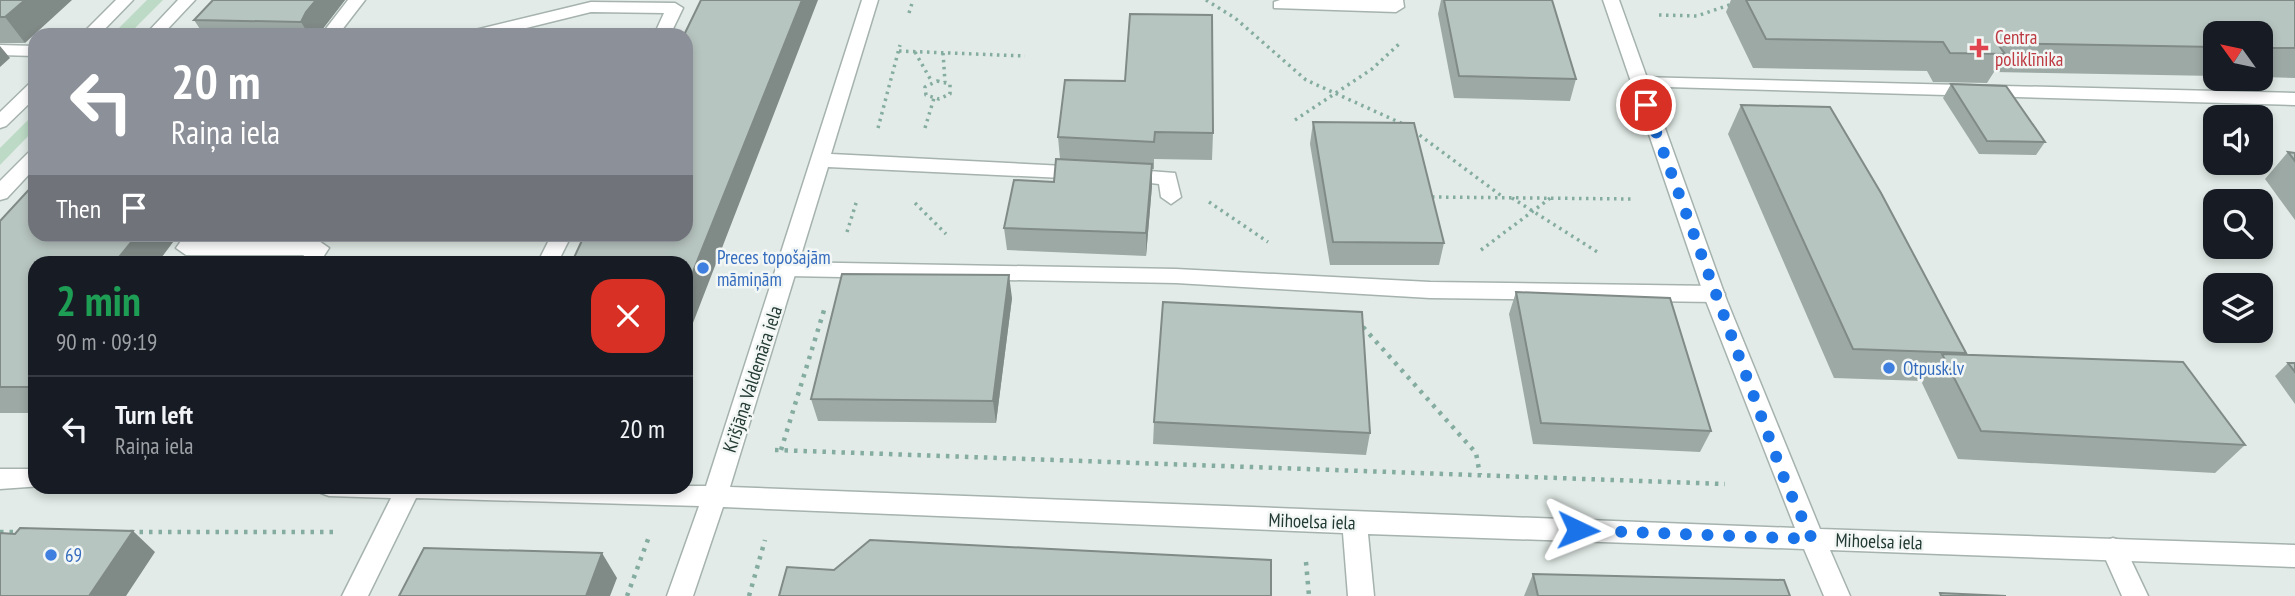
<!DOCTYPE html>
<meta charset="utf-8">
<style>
body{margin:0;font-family:"PT Sans Narrow",sans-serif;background:#242831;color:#f1f3f6;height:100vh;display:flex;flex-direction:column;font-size:26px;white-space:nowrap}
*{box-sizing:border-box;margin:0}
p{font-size:23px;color:#9ea1a6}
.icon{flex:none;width:38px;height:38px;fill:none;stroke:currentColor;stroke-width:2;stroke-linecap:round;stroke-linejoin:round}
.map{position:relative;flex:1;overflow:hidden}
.sheet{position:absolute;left:28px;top:256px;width:665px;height:238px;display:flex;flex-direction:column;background:#171b24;border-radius:21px;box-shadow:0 4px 10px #0003}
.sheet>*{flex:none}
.guide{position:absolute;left:28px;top:28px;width:665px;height:214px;border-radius:21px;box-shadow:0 4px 10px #0003;background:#8c9099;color:#fff;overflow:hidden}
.needle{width:46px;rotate:303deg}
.buttons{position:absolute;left:2203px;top:21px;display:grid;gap:14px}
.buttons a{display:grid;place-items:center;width:70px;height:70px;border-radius:14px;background:#171b24;box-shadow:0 4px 10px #0003;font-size:35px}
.pin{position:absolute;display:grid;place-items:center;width:60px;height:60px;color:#fff;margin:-30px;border:4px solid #fff;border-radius:50%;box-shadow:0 2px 7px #0007}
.me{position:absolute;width:77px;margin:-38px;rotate:92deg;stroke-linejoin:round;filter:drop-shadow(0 0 5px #0008)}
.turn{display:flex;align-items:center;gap:24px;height:147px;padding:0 28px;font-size:32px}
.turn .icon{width:91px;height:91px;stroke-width:2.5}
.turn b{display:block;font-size:49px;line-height:60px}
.then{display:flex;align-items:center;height:66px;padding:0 28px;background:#0003;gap:14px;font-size:26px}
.round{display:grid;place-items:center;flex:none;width:74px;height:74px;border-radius:21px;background:#242831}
.headline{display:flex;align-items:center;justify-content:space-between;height:119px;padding:0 28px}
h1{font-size:42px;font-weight:700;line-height:52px;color:#1e9e55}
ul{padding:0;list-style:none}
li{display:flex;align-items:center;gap:21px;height:105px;padding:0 28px;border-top:2px solid #363941}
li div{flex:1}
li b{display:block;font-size:26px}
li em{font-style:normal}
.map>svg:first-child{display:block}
.green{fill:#bcdac5}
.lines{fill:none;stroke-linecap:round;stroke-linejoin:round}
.service-casing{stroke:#a5b2ae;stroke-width:3}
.minor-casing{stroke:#a5b2ae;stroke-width:3}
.tertiary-casing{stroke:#a5b2ae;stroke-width:3}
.path-far1{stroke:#84aca0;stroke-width:3.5;stroke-dasharray:2.5 4.5;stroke-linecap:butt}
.path{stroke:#84aca0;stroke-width:4.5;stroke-dasharray:3.5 6;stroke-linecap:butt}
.service{fill:#fff;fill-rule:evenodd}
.minor{fill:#fff;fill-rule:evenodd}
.tertiary{fill:#fff;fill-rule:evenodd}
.wall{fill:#9da9a5}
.shaded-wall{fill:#808a86}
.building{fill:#b7c5c0;stroke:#808a86;stroke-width:2}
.route{stroke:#1a73e8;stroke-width:12;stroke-dasharray:0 21.6}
.health-dot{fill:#e0444e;stroke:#f2f7f5;stroke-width:2.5}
.shop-dot{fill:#3f7fe0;stroke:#f2f7f5;stroke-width:2.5}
.labels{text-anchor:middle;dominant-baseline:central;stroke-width:5;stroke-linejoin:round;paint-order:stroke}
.health-label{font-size:19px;fill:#be3a42;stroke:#f2f7f5;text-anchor:start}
.shop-label{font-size:19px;fill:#366cbe;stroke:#f2f7f5;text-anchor:start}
.street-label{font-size:19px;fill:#233a34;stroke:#f2f7f5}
</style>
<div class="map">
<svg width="2295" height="596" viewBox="0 0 2295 596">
<rect width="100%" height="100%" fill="#e2ebe7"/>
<path class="green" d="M 147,0 L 163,0 L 128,35 L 112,35 Z
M 35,113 L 35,129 L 0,165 L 0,148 Z"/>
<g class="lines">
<g class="service-casing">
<path id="service" d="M 348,0 L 365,0 L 338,35 L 321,35 Z
M 1280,0 L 1403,0 L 1404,7 L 1396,12 L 1274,8 L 1274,2 Z
M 591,2 L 675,3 L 683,8 L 670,35 L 654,35 L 664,13 L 591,12 L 498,35 L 469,35 L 471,31 Z
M 0,45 L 35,46 L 35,56 L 0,55 Z
M 1638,77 L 2295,93 L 2295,105 L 1632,86 L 1629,82 Z
M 186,234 L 207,234 L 203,241 L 319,241 L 329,248 L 320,262 L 300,262 L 304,255 L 186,255 L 176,248 Z
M 552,234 L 572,234 L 558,262 L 538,262 Z
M 787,262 L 1176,269 L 1430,282 L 1715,286 L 1722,289 L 1725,294 L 1722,299 L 1715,302 L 1430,298 L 1176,283 L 787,276 L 780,274 L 777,269 L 780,264 Z
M 2113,538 L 2122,541 L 2148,596 L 2122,596 L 2101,549 L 2104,541 Z"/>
</g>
<g class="minor-casing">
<path id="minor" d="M 862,0 L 878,0 L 831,154 L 1084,167 L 1094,173 L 1084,179 L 828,167 L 730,487 L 1795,528 L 1706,301 L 1603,0 L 1619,0 L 1727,301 L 1820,529 L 2295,545 L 2295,567 L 1830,550 L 1850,596 L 1824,596 L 1804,549 L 1368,534 L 1374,596 L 1348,596 L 1343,533 L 723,507 L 693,596 L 667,596 L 699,506 L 416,498 L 368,596 L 342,596 L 391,498 L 329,496 L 321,493 L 317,486 L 706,486 Z
M 1123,169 L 1175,173 L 1181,197 L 1171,204 L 1161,197 L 1159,184 L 1116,179 L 1113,175 Z
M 0,469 L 35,469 L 35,486 L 42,486 L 0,489 Z"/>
</g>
<g class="tertiary-casing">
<path id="tertiary" d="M 116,0 L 133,0 L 99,35 L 81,35 Z
M 178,0 L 195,0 L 162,35 L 145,35 Z
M 35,83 L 35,98 L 6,126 L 0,128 L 0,112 L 29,84 Z
M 35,151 L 35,168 L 7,198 L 0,200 L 0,181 L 28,153 Z"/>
</g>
<path class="path-far1" d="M 1206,0 L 1235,18 L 1306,80 L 1403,124
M 909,13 L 913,0
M 1659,15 L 1697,16 L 1732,4
M 899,51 L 1025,56
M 915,52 L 932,82
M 943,53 L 945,82
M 937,81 L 950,84 L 950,94 L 939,99 L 926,95 L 925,87 Z
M 1295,120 L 1372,69 L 1399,44
M 878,128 L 900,45
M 925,128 L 934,98
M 1414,131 L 1503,197
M 1432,197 L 1631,199
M 1512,198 L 1599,253
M 1209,202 L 1268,242
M 915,203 L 946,234
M 847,232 L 857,200
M 1481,250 L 1553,196"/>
<path class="path" d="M 1363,327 L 1476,453 L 1480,475
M 775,450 L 1725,484
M 781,450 L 825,307
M 0,532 L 19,532
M 130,532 L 338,532
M 1306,562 L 1309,596
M 627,596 L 650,534
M 749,596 L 765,540"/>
<use href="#service" class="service"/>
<use href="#minor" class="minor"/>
<use href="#tertiary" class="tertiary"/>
</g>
<path class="wall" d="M 0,0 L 25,43 L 0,43 Z
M 345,0 L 318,35 L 204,35 L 194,20 Z
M 1441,0 L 1552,0 L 1576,79 L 1570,101 L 1454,98 L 1438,14 Z
M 1731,0 L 2295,0 L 2295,78 L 2261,77 L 2261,33 L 2216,33 L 2216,76 L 1994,72 L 1987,83 L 1933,82 L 1927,71 L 1753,68 L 1726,12 Z
M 1065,80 L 1213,133 L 1212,160 L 1154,159 L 1154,169 L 1152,169 L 1152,186 L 1146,256 L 1007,250 L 1004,228 L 1054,182 L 1060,159 L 1058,137 Z
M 1951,84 L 2045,142 L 2036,155 L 1979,154 L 1943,98 Z
M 1741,105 L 1966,353 L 1965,355 L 2245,445 L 2215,473 L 1958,459 L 1922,383 L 1923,381 L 1834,378 L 1728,134 Z
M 1313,122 L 1444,243 L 1439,265 L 1330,265 L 1310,144 Z
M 2288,152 L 2295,153 L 2295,220 L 2265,179 Z
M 0,221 L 179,234 L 158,262 L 35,262 L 35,413 L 0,413 Z
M 1516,292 L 1711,431 L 1700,452 L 1533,444 L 1509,314 Z
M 1012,298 L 996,423 L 818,421 L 811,399 Z
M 2288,363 L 2295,363 L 2295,404 L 2275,376 Z
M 1154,422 L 1370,433 L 1366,455 L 1153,444 Z
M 1533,574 L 1790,596 L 1524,596 Z"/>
<path class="shaded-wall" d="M 25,0 L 72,0 L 25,43 L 5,17 Z
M 316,0 L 345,0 L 318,35 L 309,35 L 301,22 L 306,12 Z
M 802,0 L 818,0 L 686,341 L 686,289 Z
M 0,46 L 10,58 L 0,67 Z
M 1152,164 L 1152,186 L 1146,256 L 1146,233 Z
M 138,234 L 179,234 L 158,262 L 115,262 Z
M 1009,275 L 1012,298 L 996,423 L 993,401 Z
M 133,531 L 155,552 L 126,596 L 89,596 Z
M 602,553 L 617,578 L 610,596 L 586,596 Z"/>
<path class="building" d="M 0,0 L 25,0 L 5,17 L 0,17 Z
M 213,0 L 316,0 L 306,12 L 301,22 L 194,20 Z
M 701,0 L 802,0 L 686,289 L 686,262 L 572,262 L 585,234 L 686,234 L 686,35 L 684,35 Z
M 1444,0 L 1552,0 L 1576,79 L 1459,76 Z
M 1746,0 L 2295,0 L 2295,48 L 2261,48 L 2261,33 L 2216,33 L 2216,47 L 1997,43 L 2005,54 L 1950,53 L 1943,42 L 1766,39 Z
M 1130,14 L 1212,15 L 1213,133 L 1155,132 L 1154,142 L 1058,137 L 1065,80 L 1125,81 Z
M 1951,84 L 2006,86 L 2045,142 L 1987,141 Z
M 1741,105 L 1830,107 L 1881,193 L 1966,353 L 1853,349 Z
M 1313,122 L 1414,123 L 1444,243 L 1333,242 Z
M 2288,152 L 2295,153 L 2295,161 Z
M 1056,159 L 1152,164 L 1146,233 L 1004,228 L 1014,180 L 1054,182 Z
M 35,183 L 35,234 L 138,234 L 115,262 L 35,262 L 35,387 L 0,387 L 0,221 Z
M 842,274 L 1009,275 L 993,401 L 811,399 Z
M 1516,292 L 1670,298 L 1711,431 L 1541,423 Z
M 1163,302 L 1362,312 L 1370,433 L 1154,422 Z
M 1942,354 L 2183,362 L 2245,445 L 1981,431 Z
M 2288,363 L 2295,363 L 2295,372 Z
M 20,528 L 133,531 L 89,596 L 0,596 L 0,533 L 15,534 Z
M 870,540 L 1271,560 L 1271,596 L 779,596 L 787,567 L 834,570 Z
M 424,548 L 602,553 L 586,596 L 399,596 Z
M 1533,574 L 1784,580 L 1790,596 L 1538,596 Z
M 1940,593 L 2006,596 L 1941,596 Z"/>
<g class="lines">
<path class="route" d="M 1578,530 L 1812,539 L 1787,486 L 1646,105"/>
</g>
<path class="health-dot" d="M1975.5 37.5h7v7h7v7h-7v7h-7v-7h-7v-7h7z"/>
<g class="shop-dot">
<circle cx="703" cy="268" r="7"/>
<circle cx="1889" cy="368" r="7"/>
<circle cx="51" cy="555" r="7"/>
</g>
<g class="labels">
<g class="health-label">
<text x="1995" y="37">Centra<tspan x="1995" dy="22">poliklīnika</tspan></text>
</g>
<g class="shop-label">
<text x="717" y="257">Preces topošajām<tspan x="717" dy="22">māmiņām</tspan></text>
<text x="1903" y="368">Otpusk.lv</text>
<text x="65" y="555">69</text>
</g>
<g class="street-label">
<text transform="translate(752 379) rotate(-72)">Krišjāņa Valdemāra iela</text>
<text transform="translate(1312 521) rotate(2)">Mihoelsa iela</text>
<text transform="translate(1879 541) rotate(2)">Mihoelsa iela</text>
</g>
</g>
</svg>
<div class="buttons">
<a><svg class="needle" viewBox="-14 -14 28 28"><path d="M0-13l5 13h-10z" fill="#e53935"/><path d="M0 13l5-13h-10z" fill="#9ea1a6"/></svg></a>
<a><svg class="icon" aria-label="sound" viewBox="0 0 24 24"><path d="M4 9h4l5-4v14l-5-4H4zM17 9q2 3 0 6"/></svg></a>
<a><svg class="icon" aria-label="search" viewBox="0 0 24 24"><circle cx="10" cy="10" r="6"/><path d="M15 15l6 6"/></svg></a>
<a><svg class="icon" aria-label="layers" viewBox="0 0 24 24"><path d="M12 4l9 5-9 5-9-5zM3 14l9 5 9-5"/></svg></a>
</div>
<div class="pin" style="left:1646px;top:105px;background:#d93025"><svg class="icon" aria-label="arrive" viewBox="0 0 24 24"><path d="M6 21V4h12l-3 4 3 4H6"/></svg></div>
<svg class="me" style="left:1578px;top:530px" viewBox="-20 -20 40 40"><path d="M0-17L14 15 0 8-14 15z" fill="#1a73e8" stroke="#fff" stroke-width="4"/></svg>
<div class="guide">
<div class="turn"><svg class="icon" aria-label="left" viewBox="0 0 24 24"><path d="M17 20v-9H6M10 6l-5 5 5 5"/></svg><div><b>20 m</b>Raiņa iela</div></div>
<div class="then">Then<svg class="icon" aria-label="arrive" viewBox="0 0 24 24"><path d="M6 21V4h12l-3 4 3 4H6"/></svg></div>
</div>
<section class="sheet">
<div class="headline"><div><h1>2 min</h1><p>90 m · 09:19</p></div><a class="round" style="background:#d93025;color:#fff"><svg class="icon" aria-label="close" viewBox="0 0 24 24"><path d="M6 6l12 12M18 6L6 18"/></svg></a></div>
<ul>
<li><svg class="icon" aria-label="left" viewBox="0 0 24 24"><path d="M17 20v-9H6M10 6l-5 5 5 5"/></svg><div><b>Turn left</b><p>Raiņa iela</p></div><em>20 m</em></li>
</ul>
</section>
</div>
